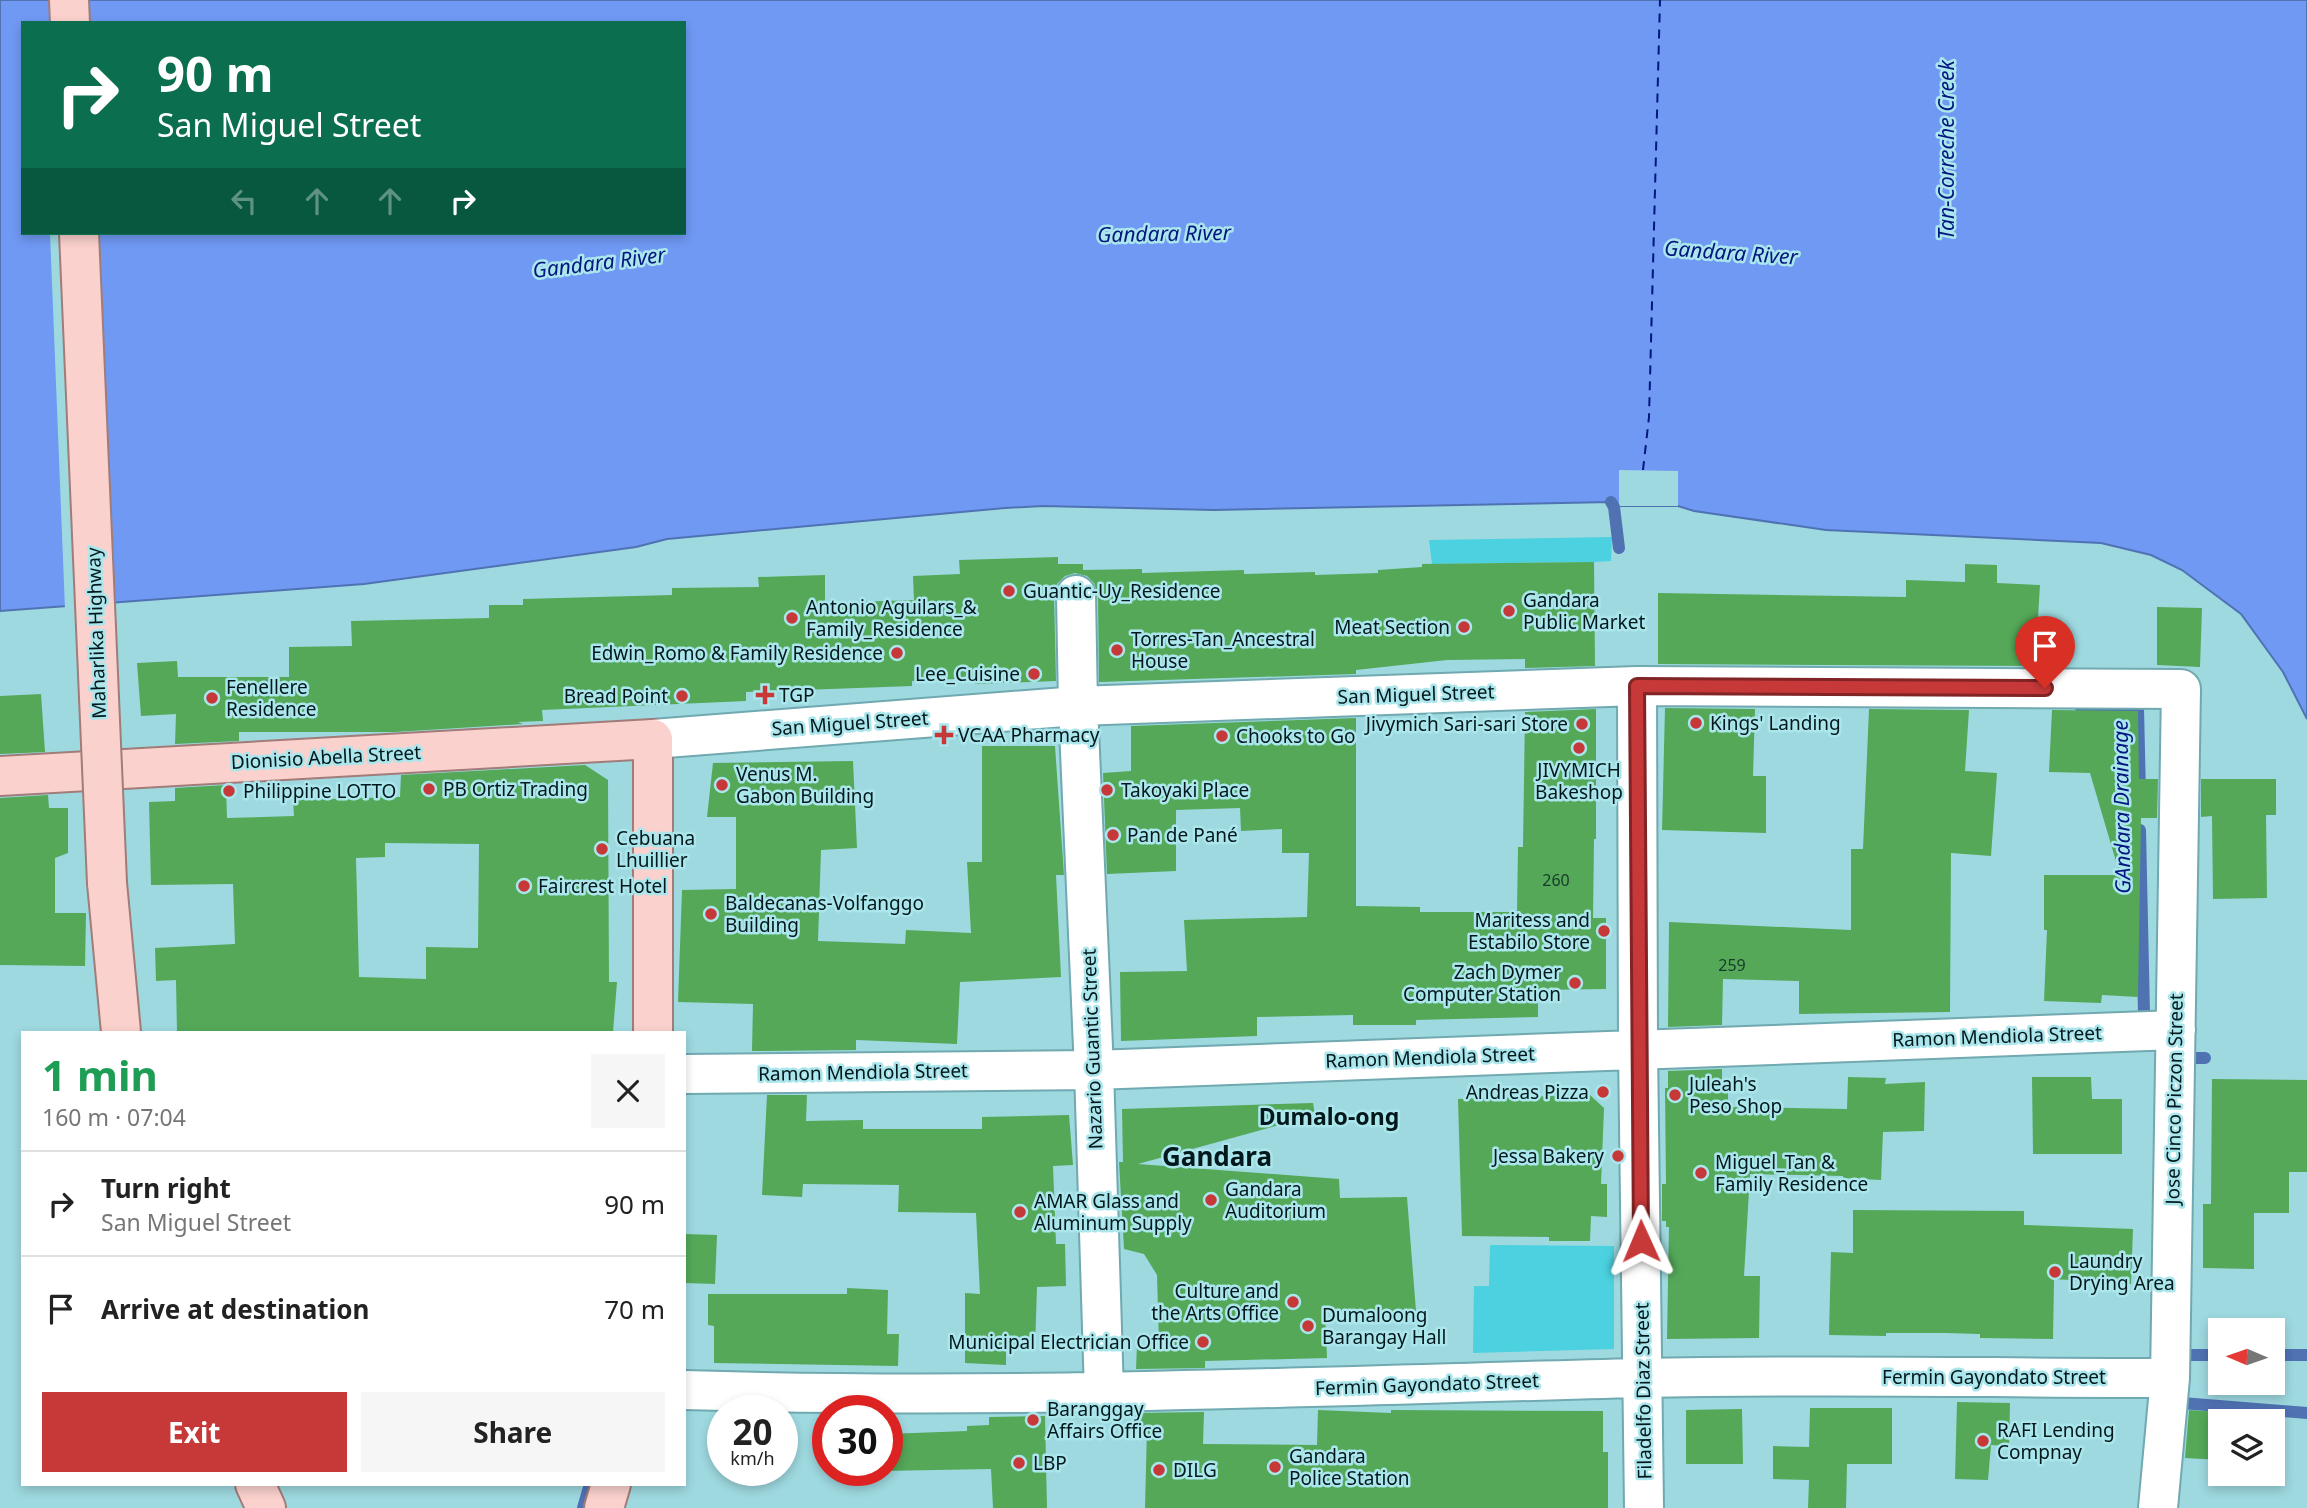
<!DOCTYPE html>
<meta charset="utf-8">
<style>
body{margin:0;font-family:"Noto Sans",sans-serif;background:#f6f6f6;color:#222;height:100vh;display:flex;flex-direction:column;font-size:26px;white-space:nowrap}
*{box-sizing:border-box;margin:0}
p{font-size:23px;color:#767676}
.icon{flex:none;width:38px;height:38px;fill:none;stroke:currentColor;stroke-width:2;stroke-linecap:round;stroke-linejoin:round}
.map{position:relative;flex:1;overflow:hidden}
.side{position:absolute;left:21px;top:1031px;width:665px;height:455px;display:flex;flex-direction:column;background:#fff;border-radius:0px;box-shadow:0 4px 10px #0003}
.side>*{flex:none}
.banner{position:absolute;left:21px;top:21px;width:665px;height:214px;border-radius:0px;box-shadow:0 4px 10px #0003;background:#0b6e4f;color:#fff;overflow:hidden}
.needle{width:46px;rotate:272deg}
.tools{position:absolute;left:2208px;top:1318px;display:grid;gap:14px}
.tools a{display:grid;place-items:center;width:77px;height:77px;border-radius:0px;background:#fff;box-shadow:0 4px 10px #0003;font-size:35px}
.speed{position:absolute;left:707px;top:1395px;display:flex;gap:14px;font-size:35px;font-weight:700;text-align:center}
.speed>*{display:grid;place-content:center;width:91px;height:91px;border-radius:50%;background:#fff;box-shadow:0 4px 10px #0003;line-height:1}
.speed small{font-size:18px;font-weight:400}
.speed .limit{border:10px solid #d22;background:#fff;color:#111}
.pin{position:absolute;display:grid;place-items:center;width:60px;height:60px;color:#fff;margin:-72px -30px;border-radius:50% 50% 50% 0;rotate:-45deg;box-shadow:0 0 7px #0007}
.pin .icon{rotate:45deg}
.me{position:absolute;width:77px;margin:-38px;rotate:359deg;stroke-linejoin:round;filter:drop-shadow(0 0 5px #0008)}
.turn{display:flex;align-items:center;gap:24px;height:147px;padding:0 21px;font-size:32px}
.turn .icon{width:91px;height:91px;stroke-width:2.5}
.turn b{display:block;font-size:49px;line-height:60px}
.lanes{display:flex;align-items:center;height:66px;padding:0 21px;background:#0003;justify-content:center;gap:35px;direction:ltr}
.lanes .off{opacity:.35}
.round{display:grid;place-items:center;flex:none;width:74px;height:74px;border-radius:0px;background:#f6f6f6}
.head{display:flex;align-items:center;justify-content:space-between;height:119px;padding:0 21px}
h1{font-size:42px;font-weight:700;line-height:52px;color:#1e9e55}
.button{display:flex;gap:14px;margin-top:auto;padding:14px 21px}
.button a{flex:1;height:80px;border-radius:0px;background:#c73839;color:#fff;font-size:28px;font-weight:700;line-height:80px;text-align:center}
.button a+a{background:#f6f6f6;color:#222}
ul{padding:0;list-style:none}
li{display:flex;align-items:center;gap:21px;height:105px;padding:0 21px;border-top:2px solid #e0e0e0}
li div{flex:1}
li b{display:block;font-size:26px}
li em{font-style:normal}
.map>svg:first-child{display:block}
.green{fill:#4bd1df}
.water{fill:#7099f4;stroke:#4f72b3;stroke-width:2;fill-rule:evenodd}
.pier{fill:#9ed9e0}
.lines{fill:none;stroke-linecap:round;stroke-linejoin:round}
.stream{stroke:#4f72b3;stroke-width:12}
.ferry{stroke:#03167f;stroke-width:2;stroke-dasharray:9 7;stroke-linecap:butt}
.building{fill:#54a858;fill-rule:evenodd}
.minor-casing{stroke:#70a9b0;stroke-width:42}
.major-casing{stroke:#a17c79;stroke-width:42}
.minor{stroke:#fff;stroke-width:38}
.major{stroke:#fad1cd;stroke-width:38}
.major-bridge-casing{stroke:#a17c79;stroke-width:42;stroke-linecap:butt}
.major-bridge{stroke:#fad1cd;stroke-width:38}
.route-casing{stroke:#812425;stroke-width:18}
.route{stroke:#c73839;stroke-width:12}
.poi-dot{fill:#c73839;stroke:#abe6ed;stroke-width:2.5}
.labels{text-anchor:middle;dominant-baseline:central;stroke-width:5;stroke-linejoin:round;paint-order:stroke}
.number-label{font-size:16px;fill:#163c2a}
.poi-label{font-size:19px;fill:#02181b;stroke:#abe6ed;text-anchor:start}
.street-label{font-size:19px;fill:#02181b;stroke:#abe6ed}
.water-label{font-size:21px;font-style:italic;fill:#03167f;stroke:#abe6ed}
.quarter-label{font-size:23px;font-weight:bold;fill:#02181b;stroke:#abe6ed}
.district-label{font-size:26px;font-weight:bold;fill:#02181b;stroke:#abe6ed}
</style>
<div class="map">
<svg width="2307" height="1508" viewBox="0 0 2307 1508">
<rect width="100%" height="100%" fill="#9ed9e0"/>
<path class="green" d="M 1612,537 L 1611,561 L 1594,562 L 1432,564 L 1429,540 Z
M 1490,1245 L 1614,1246 L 1614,1349 L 1473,1353 L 1474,1286 L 1489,1286 Z"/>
<path class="water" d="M 0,0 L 2307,0 L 2307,719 L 2283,672 L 2241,614 L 2182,570 L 2151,555 L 2101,543 L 1826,530 L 1694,511 L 1678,506 L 1619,506 L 1611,502 L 1214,510 L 1043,506 L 1005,508 L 667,539 L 636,547 L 364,584 L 0,611 ZM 23,23 L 684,23 L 684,233 L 23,233 Z"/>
<path class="pier" d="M 50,233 L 97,233 L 112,607 L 65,609 Z
M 1619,470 L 1678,471 L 1678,506 L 1619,506 Z"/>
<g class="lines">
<path class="stream" d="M 1611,502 L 1614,507 L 1619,548
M 2081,708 L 2138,708 L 2140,794
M 2140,830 L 2144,1014
M 2191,1058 L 2205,1058
M 2188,1355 L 2221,1355
M 2273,1355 L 2307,1355
M 2182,1403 L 2307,1413
M 583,1508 L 590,1484"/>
<path class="ferry" d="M 1643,470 L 1649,417 L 1660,0"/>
</g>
<path class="building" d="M 1058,557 L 1058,564 L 1083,564 L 1083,570 L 1142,569 L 1142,573 L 1244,570 L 1244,574 L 1315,572 L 1315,575 L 1378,573 L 1378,570 L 1422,567 L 1422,564 L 1594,562 L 1595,666 L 1525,668 L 1525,659 L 1447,660 L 1356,670 L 1356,674 L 1099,682 L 1098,594 L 1094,583 L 1087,576 L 1075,573 L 1065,576 L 1057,584 L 1054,595 L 1056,681 L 975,684 L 975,678 L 912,681 L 912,686 L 746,692 L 746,701 L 542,710 L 543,721 L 518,722 L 523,724 L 395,732 L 239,732 L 239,741 L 175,744 L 176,714 L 141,716 L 137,663 L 177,661 L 178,677 L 289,677 L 289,647 L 352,646 L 351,621 L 489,618 L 489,605 L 523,605 L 523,599 L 672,595 L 672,588 L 759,587 L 758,577 L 825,575 L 825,603 L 914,600 L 913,576 L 960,574 L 959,560 Z
M 1965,564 L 1997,565 L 1997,583 L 2040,585 L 2035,666 L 1658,664 L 1658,593 L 1906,597 L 1906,580 L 1965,582 Z
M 2157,607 L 2202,608 L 2200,667 L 2157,665 Z
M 41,694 L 45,752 L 0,754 L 0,696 Z
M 1665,708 L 1755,709 L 1753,776 L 1766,776 L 1766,833 L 1662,830 Z
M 1596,709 L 1596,839 L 1594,839 L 1593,918 L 1606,918 L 1606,989 L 1538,990 L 1538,1017 L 1416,1020 L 1416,1025 L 1353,1025 L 1353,1015 L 1257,1017 L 1257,1036 L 1121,1041 L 1120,972 L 1187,971 L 1184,920 L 1307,917 L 1309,853 L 1282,853 L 1282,829 L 1241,831 L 1240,808 L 1176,810 L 1176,871 L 1107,874 L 1103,773 L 1131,771 L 1131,726 L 1356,718 L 1356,906 L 1420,907 L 1420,912 L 1517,912 L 1518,847 L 1523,847 L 1525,712 Z
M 1869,709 L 1969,710 L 1965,771 L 1997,773 L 1991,856 L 1951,853 L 1950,1012 L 1799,1014 L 1799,981 L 1723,979 L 1722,1025 L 1668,1027 L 1669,922 L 1851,930 L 1851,849 L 1863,849 Z
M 2052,710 L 2138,711 L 2139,779 L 2158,779 L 2157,818 L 2141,818 L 2138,997 L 2102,995 L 2101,1003 L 2044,1001 L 2047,930 L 2044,930 L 2044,875 L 2120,875 L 2090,773 L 2049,772 Z
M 982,746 L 1055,746 L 1064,875 L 1056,875 L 1061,977 L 960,982 L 957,1044 L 856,1040 L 856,1050 L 752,1051 L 753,1004 L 678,1002 L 682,890 L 736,889 L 736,817 L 707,817 L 713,763 L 853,761 L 857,848 L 821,850 L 818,941 L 905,944 L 906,930 L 971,933 L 967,862 L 982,862 Z
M 585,765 L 608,780 L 609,982 L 617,982 L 613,1032 L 177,1032 L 176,980 L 156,981 L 155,948 L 235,944 L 233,884 L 151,885 L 149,802 L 175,801 L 175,788 L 226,785 L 227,818 L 294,816 L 293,800 L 400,797 L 401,775 ZM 385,843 L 479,844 L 478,948 L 426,947 L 426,979 L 359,977 L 356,858 L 385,857 Z
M 2201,779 L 2276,779 L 2276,815 L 2266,815 L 2267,898 L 2213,899 L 2212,816 L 2201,817 Z
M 48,795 L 49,808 L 68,808 L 68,853 L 55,858 L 55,913 L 86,913 L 85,966 L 0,965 L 0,798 Z
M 1722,1069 L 1722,1087 L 1728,1087 L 1728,1107 L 1847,1109 L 1848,1077 L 1886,1078 L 1885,1084 L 1925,1082 L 1924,1131 L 1883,1132 L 1881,1180 L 1843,1178 L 1843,1176 L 1750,1174 L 1744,1276 L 1760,1276 L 1759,1338 L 1667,1339 L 1669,1227 L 1666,1227 L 1666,1221 L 1662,1221 L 1662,1184 L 1666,1184 L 1665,1088 L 1668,1088 L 1668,1071 Z
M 2032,1077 L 2091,1077 L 2092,1099 L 2122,1099 L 2122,1154 L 2033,1154 Z
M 2212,1079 L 2307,1080 L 2307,1172 L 2289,1172 L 2289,1213 L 2254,1213 L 2254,1269 L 2203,1268 L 2203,1204 L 2211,1204 Z
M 767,1095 L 807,1095 L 806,1121 L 863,1120 L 863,1129 L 982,1129 L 982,1117 L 1069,1115 L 1073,1165 L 1053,1166 L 1056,1244 L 1065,1244 L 1066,1286 L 1037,1287 L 1035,1349 L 1006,1348 L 1006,1365 L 965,1363 L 965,1293 L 980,1294 L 976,1213 L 898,1212 L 899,1185 L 803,1184 L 802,1197 L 762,1195 Z
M 1590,1095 L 1604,1108 L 1601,1184 L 1607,1184 L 1607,1217 L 1591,1216 L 1590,1241 L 1549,1241 L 1549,1237 L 1462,1236 L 1458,1099 Z
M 1313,1103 L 1315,1115 L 1138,1164 L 1339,1179 L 1340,1198 L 1407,1197 L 1416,1311 L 1325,1312 L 1327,1358 L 1205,1361 L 1205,1368 L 1136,1369 L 1137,1345 L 1159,1345 L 1157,1275 L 1144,1254 L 1124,1249 L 1119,1162 L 1123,1162 L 1122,1109 Z
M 1853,1210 L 2024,1211 L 2024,1225 L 2133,1229 L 2131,1284 L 2054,1279 L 2053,1339 L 1980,1338 L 1980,1334 L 1946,1333 L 1886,1333 L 1886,1336 L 1829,1335 L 1831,1252 L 1853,1253 Z
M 684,1234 L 717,1235 L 715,1284 L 684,1283 Z
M 847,1288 L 888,1290 L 887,1334 L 899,1334 L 898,1366 L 714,1363 L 714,1326 L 708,1325 L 708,1294 L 847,1294 Z
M 1957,1402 L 2010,1403 L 2009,1446 L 1991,1445 L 1988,1480 L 1955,1479 Z
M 1810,1408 L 1892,1408 L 1892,1464 L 1847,1464 L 1846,1508 L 1808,1508 L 1809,1480 L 1773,1479 L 1773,1446 L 1809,1447 Z
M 1742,1409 L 1743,1464 L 1686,1464 L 1686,1410 Z
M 1318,1410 L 1391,1413 L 1391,1410 L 1603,1411 L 1603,1452 L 1608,1452 L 1608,1508 L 1145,1508 L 1147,1427 L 1134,1427 L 1135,1413 L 1204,1412 L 1203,1444 L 1317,1445 Z
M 2189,1410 L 2221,1412 L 2221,1460 L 2185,1458 Z
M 1045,1416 L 1047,1508 L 993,1508 L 991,1469 L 825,1472 L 824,1436 L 828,1436 L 828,1470 L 887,1470 L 887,1434 L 967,1431 L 967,1426 L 989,1425 L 989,1417 Z"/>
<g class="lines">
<g class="minor-casing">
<path id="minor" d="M 1076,595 L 1078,706 L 1094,1070 L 1104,1393
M 1637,686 L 1638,1049 L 1644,1508
M 653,739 L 1078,706 L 1637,686 L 2181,689 L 2170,1378 L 2158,1508
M 684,1074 L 1094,1070 L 2176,1030
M 684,1390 C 1003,1400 1321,1386 1640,1378 C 1817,1374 1993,1378 2170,1378"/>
</g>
<g class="major-casing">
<path id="major" d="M 69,0 L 70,23
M 0,776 L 653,739 L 653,1032
M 107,883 L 121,1032
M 255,1484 L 266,1508
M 604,1508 L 611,1484"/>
</g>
<use href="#minor" class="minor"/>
<use href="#major" class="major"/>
<g class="major-bridge-casing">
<path id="major-bridge" d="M 79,233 L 107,883"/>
</g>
<use href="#major-bridge" class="major-bridge"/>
</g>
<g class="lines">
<g class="route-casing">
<path id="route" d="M 1641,1241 L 1637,686 L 2045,688"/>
</g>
<use href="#route" class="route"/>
</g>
<g class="poi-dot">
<circle cx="1009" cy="591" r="7"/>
<circle cx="1509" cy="611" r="7"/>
<circle cx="792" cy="618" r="7"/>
<circle cx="1464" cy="627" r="7"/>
<circle cx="1117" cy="650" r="7"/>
<circle cx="897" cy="653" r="7"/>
<circle cx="1034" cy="674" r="7"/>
<path d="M761.5 684.5h7v7h7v7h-7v7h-7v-7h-7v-7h7z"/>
<circle cx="682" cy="696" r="7"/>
<circle cx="212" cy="698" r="7"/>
<circle cx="1696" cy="723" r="7"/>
<circle cx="1582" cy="724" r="7"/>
<path d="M940.5 724.5h7v7h7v7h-7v7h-7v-7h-7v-7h7z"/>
<circle cx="1222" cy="736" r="7"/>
<circle cx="1579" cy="748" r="7"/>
<circle cx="722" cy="785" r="7"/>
<circle cx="429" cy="789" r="7"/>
<circle cx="1107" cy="790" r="7"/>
<circle cx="229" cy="791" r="7"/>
<circle cx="1113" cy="835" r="7"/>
<circle cx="602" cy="849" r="7"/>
<circle cx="524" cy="886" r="7"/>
<circle cx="711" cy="914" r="7"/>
<circle cx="1604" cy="931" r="7"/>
<circle cx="1575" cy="983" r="7"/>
<circle cx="1603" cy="1092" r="7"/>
<circle cx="1675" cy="1095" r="7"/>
<circle cx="1618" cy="1156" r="7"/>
<circle cx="1701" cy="1173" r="7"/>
<circle cx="1211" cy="1200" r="7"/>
<circle cx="1020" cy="1212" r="7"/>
<circle cx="2055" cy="1272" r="7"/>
<circle cx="1293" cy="1302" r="7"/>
<circle cx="1308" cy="1326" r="7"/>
<circle cx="1203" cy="1342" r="7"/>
<circle cx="1033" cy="1420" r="7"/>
<circle cx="1983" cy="1441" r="7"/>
<circle cx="1019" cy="1463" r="7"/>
<circle cx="1275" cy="1467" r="7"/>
<circle cx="1159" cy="1470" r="7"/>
</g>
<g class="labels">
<g class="number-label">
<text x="1556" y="880">260</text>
<text x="1732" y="965">259</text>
</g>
<g class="poi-label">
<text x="1023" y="591">Guantic-Uy_Residence</text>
<text x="1523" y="600">Gandara<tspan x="1523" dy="22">Public Market</tspan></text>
<text x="806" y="607">Antonio Aguilars_&amp;<tspan x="806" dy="22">Family_Residence</tspan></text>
<text x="1450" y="627" text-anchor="end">Meat Section</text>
<text x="1131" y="639">Torres-Tan_Ancestral<tspan x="1131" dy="22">House</tspan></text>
<text x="883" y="653" text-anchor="end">Edwin_Romo &amp; Family Residence</text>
<text x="1020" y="674" text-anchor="end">Lee_Cuisine</text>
<text x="226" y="687">Fenellere<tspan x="226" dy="22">Residence</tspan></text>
<text x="779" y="695">TGP</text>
<text x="668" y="696" text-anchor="end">Bread Point</text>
<text x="1710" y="723">Kings' Landing</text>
<text x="1568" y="724" text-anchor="end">Jivymich Sari-sari Store</text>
<text x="958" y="735">VCAA Pharmacy</text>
<text x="1236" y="736">Chooks to Go</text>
<text x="1579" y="770" text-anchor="middle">JIVYMICH<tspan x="1579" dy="22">Bakeshop</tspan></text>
<text x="736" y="774">Venus M.<tspan x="736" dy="22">Gabon Building</tspan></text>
<text x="443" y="789">PB Ortiz Trading</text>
<text x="1121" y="790">Takoyaki Place</text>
<text x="243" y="791">Philippine LOTTO</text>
<text x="1127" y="835">Pan de Pané</text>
<text x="616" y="838">Cebuana<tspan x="616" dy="22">Lhuillier</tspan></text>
<text x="538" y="886">Faircrest Hotel</text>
<text x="725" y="903">Baldecanas-Volfanggo<tspan x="725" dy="22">Building</tspan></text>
<text x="1590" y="920" text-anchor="end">Maritess and<tspan x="1590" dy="22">Estabilo Store</tspan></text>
<text x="1561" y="972" text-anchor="end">Zach Dymer<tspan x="1561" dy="22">Computer Station</tspan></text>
<text x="1689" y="1084">Juleah's<tspan x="1689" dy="22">Peso Shop</tspan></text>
<text x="1589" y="1092" text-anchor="end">Andreas Pizza</text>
<text x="1604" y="1156" text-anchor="end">Jessa Bakery</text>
<text x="1715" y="1162">Miguel_Tan &amp;<tspan x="1715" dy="22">Family Residence</tspan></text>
<text x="1225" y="1189">Gandara<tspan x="1225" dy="22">Auditorium</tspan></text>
<text x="1034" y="1201">AMAR Glass and<tspan x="1034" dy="22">Aluminum Supply</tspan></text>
<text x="2069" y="1261">Laundry<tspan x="2069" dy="22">Drying Area</tspan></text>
<text x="1279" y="1291" text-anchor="end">Culture and<tspan x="1279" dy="22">the Arts Office</tspan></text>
<text x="1322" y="1315">Dumaloong<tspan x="1322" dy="22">Barangay Hall</tspan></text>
<text x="1189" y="1342" text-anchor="end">Municipal Electrician Office</text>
<text x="1047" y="1409">Baranggay<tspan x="1047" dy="22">Affairs Office</tspan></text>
<text x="1997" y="1430">RAFI Lending<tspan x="1997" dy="22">Compnay</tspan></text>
<text x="1289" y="1456">Gandara<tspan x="1289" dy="22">Police Station</tspan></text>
<text x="1033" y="1463">LBP</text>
<text x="1173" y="1470">DILG</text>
</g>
<g class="street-label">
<text transform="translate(96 633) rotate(-92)">Maharlika Highway</text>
<text transform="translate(1416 694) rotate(-2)">San Miguel Street</text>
<text transform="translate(850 723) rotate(-4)">San Miguel Street</text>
<text transform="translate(326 757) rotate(-3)">Dionisio Abella Street</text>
<text transform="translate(1997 1036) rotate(-2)">Ramon Mendiola Street</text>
<text transform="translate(1092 1049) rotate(-92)">Nazario Guantic Street</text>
<text transform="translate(1430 1057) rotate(-2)">Ramon Mendiola Street</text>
<text transform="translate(863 1072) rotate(-1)">Ramon Mendiola Street</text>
<text transform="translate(2174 1099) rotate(-89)">Jose Cinco Piczon Street</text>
<text x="1994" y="1377">Fermin Gayondato Street</text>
<text transform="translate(1427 1384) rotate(-2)">Fermin Gayondato Street</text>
<text transform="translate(1643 1391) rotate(-91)">Filadelfo Diaz Street</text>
</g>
<g class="water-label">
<text transform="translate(1946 150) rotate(-90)">Tan-Correche Creek</text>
<text transform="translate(1164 233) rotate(-1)">Gandara River</text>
<text transform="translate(1731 252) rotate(4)">Gandara River</text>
<text transform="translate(599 262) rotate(-7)">Gandara River</text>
<text transform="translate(2121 807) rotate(-91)">GAndara Drainage</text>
</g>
<g class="quarter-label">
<text x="1329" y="1116">Dumalo-ong</text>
</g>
<g class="district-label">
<text x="1217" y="1156">Gandara</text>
</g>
</g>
</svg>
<div class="tools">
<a><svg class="needle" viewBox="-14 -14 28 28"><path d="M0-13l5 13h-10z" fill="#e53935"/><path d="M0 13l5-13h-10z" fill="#767676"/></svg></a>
<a><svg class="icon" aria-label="layers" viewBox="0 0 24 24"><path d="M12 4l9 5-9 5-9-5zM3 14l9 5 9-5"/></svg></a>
</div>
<div class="speed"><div>20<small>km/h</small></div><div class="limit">30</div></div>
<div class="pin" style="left:2045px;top:688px;background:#d93025"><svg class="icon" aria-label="arrive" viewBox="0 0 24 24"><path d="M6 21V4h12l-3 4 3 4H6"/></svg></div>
<svg class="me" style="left:1641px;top:1241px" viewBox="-20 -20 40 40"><path d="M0-17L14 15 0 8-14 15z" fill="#c73839" stroke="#fff" stroke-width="4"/></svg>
<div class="banner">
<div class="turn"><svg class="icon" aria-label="right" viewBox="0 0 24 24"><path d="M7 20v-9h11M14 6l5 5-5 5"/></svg><div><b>90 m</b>San Miguel Street</div></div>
<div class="lanes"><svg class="icon off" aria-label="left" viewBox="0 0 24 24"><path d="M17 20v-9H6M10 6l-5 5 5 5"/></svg><svg class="icon off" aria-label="ahead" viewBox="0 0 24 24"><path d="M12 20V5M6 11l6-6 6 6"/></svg><svg class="icon off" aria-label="ahead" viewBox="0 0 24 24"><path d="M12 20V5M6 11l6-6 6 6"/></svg><svg class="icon" aria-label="right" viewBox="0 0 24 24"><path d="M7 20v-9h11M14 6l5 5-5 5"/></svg></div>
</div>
<section class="side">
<div class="head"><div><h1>1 min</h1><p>160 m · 07:04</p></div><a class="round"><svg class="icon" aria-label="close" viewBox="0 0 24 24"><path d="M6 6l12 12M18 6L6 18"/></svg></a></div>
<ul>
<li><svg class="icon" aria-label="right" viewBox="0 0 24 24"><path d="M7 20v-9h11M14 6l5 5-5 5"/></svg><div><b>Turn right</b><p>San Miguel Street</p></div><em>90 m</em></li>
<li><svg class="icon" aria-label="arrive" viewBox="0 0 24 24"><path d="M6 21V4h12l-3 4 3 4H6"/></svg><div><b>Arrive at destination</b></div><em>70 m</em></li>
</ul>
<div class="button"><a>Exit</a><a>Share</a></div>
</section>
</div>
